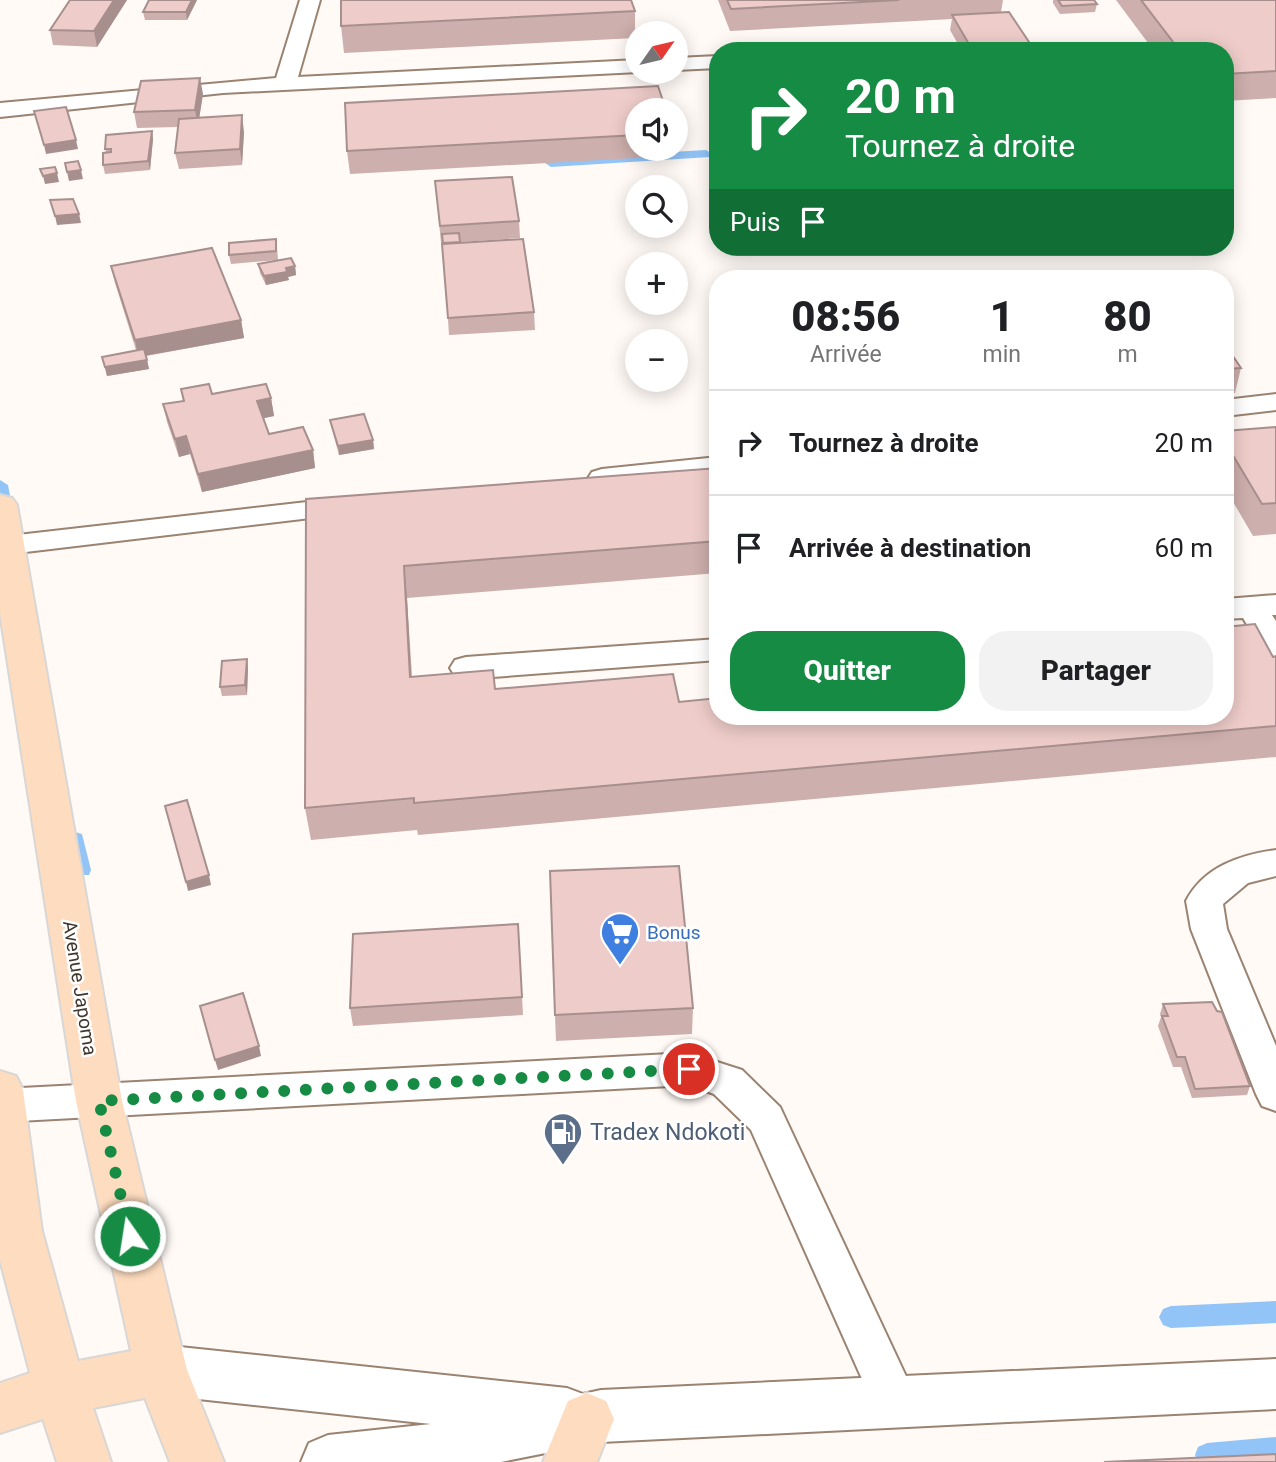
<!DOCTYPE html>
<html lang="fr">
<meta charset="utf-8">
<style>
body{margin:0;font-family:Roboto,sans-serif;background:#f2f2f2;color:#202124;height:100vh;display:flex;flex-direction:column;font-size:26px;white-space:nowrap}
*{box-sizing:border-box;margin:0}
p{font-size:23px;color:#757577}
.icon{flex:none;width:38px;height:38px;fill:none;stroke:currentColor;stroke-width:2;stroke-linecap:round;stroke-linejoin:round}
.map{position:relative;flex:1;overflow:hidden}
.side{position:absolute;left:709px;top:270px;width:525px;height:455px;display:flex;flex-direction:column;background:#fff;border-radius:28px;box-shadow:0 4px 18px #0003}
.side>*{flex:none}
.guide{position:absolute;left:709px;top:42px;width:525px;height:214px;border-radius:28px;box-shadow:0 4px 18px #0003;background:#168b44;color:#fff;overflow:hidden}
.needle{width:46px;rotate:56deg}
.tools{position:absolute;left:625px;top:21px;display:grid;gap:14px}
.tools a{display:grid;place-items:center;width:63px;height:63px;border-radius:50%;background:#fff;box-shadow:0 4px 18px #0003;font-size:35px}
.pin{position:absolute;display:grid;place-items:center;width:60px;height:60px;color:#fff;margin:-30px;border:4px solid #fff;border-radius:50%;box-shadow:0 2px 7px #0007}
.me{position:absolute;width:77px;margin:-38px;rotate:347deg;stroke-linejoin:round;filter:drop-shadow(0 0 5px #0008)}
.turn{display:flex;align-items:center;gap:24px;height:147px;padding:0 21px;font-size:32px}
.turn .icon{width:91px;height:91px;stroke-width:2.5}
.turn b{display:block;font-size:49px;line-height:60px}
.then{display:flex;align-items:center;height:66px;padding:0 21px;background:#0003;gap:14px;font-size:26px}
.eta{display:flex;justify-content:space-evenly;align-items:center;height:119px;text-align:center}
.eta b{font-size:42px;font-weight:800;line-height:49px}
.cta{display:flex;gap:14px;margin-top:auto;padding:14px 21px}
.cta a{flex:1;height:80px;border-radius:28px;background:#168b44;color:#fff;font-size:28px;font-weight:800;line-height:80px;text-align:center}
.cta a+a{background:#f2f2f2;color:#202124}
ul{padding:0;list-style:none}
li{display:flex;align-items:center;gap:21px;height:105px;padding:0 21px;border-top:2px solid #e0e0e0}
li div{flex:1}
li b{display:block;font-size:26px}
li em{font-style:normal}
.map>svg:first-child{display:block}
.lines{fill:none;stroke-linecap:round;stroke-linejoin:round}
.stream{fill:#92c4f8;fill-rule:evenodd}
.service-casing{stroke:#9a8371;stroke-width:4}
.secondary-casing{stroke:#9a8371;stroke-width:4}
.primary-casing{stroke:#d9d7d5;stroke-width:4}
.service{fill:#fff;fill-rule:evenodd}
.secondary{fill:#fff;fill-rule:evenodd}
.primary{fill:#fedcbf;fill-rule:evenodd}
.wall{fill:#cdafad}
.shaded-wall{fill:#a78f8d}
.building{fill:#eeccc9;stroke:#a78f8d;stroke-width:2}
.route{stroke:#168b44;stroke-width:12;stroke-dasharray:0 21.6}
.labels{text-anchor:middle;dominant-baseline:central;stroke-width:5;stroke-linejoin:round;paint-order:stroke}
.shop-label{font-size:19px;fill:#366cbe;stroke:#fff;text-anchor:start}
.street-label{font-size:19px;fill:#40362e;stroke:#fff}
.near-service-label{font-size:23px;fill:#4e5e75;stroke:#fff;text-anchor:start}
</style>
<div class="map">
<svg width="1276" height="1462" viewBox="0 0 1276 1462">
<rect width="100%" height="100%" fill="#fffaf6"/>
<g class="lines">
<path class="stream" d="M 706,150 L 712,154 L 710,157 L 551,167 L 545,163 L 551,159 Z
M 0,480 L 8,485 L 14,517 L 6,522 L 0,520 Z
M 75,832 L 82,834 L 91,870 L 89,875 L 75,875 L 66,839 L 68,834 Z
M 1276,1301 L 1276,1323 L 1171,1328 L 1163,1325 L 1159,1317 L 1163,1309 L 1171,1306 Z
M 1276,1437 L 1276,1461 L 1198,1462 L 1195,1455 L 1198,1447 L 1207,1443 Z"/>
<g class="service-casing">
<path id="service" d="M 300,0 L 320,0 L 298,77 L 637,60 L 639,72 L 223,93 L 0,117 L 0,103 L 276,78 Z
M 718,56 L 718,68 L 676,70 L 676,58 Z
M 1276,394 L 1276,410 L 1225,416 L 1225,400 Z
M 718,457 L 718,474 L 602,487 L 592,484 L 588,478 L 592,472 L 602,469 Z
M 351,497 L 361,500 L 366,506 L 361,512 L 9,554 L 0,552 L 0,538 L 9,536 Z
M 1276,595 L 1276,615 L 1272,615 L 1276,621 L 1276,659 L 1265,655 L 1243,618 L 1225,619 L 1225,599 Z
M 718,639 L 718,660 L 466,679 L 455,676 L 450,668 L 455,660 L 466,657 Z
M 1276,850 L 1276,876 L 1248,883 L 1223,904 L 1227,929 L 1276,1046 L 1276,1111 L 1262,1106 L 1256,1094 L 1191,929 L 1186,901 C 1204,867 1239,855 1276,850 Z
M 689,1053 L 742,1070 L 780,1107 L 918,1402 L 911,1417 L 895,1424 L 879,1417 L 751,1130 L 714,1094 L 689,1085 L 0,1122 L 2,1089 Z"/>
</g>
<g class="secondary-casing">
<path id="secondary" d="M 161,1345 L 567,1388 L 583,1394 L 601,1390 L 1276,1359 L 1276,1409 L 601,1442 L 501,1462 L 301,1462 L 309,1443 L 328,1435 L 431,1424 L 161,1395 L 143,1387 L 135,1370 L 143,1353 Z"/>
</g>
<g class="primary-casing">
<path id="primary" d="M 0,495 L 12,498 L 17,505 L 122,1101 L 187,1370 L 224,1462 L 170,1462 L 145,1398 L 93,1408 L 111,1462 L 57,1462 L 43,1419 L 0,1433 L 0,1383 L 30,1373 L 0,1260 L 0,1071 L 16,1076 L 23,1090 L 42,1231 L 78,1361 L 131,1351 L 76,1101 L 0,613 Z
M 587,1393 L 606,1401 L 614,1419 L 597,1462 L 543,1462 L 568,1401 Z"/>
</g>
<use href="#service" class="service"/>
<use href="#secondary" class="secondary"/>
<use href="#primary" class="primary"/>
</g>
<path class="wall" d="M 127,0 L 97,47 L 53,45 L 50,30 Z
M 197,0 L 187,20 L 145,20 L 143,12 Z
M 718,0 L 1003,0 L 1001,12 L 1035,51 L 962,51 L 950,30 L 952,19 L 730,31 Z
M 1053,0 L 1094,0 L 1097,4 L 1095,12 L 1060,14 L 1053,3 Z
M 1116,0 L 1276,0 L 1276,98 L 1225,101 L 1225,51 L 1154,51 Z
M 635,11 L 635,38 L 344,53 L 341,26 Z
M 203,94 L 199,118 L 244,132 L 242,165 L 179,169 L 175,153 L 178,127 L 137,128 L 134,112 Z
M 637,110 L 637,149 L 673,149 L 672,156 L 350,174 L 347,151 Z
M 152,131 L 153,139 L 150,170 L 105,174 L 103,165 L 106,152 L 105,149 Z
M 435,181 L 519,221 L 520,238 L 460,242 L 534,312 L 535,330 L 449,335 L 443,243 L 441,243 Z
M 277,247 L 278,260 L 231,264 L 229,255 Z
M 258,264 L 295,266 L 296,275 L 288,277 L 289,280 L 266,285 L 260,273 Z
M 111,266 L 241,320 L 244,338 L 146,356 L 149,369 L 107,376 L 102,357 L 136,350 L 115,283 Z
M 1225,346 L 1241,368 L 1235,393 L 1225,394 Z
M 181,389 L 212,394 L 271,398 L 274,416 L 264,418 L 269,434 L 313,450 L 315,468 L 202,492 L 190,454 L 179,457 L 167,422 L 163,404 L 183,401 Z
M 330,420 L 373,440 L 374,449 L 339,455 L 332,429 Z
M 1276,427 L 1276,534 L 1253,536 L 1225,488 L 1225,431 Z
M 718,468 L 718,573 L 407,598 L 412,676 L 495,689 L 679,702 L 1276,656 L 1276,757 L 418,835 L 417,830 L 311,840 L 305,808 L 306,499 Z
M 247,659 L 248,668 L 247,695 L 222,696 L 220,687 Z
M 518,924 L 523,1015 L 353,1026 L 350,1008 Z
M 1163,1004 L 1250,1086 L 1247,1095 L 1192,1098 L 1181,1067 L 1173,1067 L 1158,1026 L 1161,1017 L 1160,1014 Z
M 693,1008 L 692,1034 L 556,1041 L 555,1015 Z"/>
<path class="shaded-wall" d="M 114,0 L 127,0 L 97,47 L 94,31 Z
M 192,0 L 197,0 L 187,20 L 186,12 Z
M 200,78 L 203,94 L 198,126 L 195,110 Z
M 242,115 L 244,132 L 242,165 L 240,149 Z
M 152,131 L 153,139 L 150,170 L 148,161 Z
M 76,140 L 78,149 L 46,154 L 44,145 Z
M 81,170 L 83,179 L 69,181 L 67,172 Z
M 57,173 L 59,182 L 45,184 L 43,176 Z
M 79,214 L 81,223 L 57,225 L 55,216 Z
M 295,266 L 296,275 L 288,277 L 289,280 L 266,285 L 264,276 L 286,268 Z
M 241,320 L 244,338 L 138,357 L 135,340 Z
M 147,360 L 149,369 L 107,376 L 105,367 Z
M 271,398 L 274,416 L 260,419 L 257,401 Z
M 186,436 L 190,454 L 179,457 L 175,439 Z
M 373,440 L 374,449 L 339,455 L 338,446 Z
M 313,450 L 315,468 L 202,492 L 198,474 Z
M 404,566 L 407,598 L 413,709 L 410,677 Z
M 247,659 L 248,668 L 247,695 L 245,685 Z
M 209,875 L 211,885 L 188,891 L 186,882 Z
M 259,1046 L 261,1056 L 218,1070 L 215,1060 Z"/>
<path class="building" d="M 70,0 L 114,0 L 94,31 L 50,30 Z
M 149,0 L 192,0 L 186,12 L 143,12 Z
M 341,0 L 631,0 L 635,11 L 341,26 Z
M 727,0 L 899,0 L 731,9 Z
M 1058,0 L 1094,0 L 1097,4 L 1062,6 Z
M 1141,0 L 1276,0 L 1276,71 L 1225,74 L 1225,51 L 1180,51 Z
M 1009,12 L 1035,51 L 973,51 L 952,15 Z
M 200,78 L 195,110 L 134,112 L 141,81 Z
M 658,86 L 666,110 L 637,110 L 637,135 L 347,151 L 345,103 Z
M 66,107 L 76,140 L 44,145 L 34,111 Z
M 242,115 L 240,149 L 175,153 L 179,119 Z
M 152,131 L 148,161 L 103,165 L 103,153 L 111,152 L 111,149 L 105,149 L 106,135 Z
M 78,161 L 81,170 L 67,172 L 65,163 Z
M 55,167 L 57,173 L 43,176 L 40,169 Z
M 512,177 L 519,221 L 440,226 L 435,181 Z
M 73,199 L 79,214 L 55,216 L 50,200 Z
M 459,233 L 460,242 L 443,243 L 442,234 Z
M 276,239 L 276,251 L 229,255 L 229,243 Z
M 523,239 L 534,312 L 448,318 L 442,244 Z
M 212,248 L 241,320 L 135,340 L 111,266 Z
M 291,258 L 295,266 L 286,268 L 287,272 L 264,276 L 258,264 Z
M 1225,346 L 1226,346 L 1241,368 L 1225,369 Z
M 144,349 L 147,360 L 105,367 L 102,357 Z
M 209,384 L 212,394 L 266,384 L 271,398 L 257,401 L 269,434 L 303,427 L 313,450 L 198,474 L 186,436 L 175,439 L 163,404 L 184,401 L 181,389 Z
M 364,414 L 373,440 L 338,446 L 330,420 Z
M 1276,427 L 1276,503 L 1262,504 L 1225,442 L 1225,431 Z
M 718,468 L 718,541 L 404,566 L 410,677 L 493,670 L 495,689 L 673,674 L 679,702 L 718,698 L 718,716 L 1225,716 L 1225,627 L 1255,624 L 1273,657 L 1276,656 L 1276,726 L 414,803 L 414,798 L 305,808 L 306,499 Z
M 247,659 L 245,685 L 220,687 L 222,661 Z
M 187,800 L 209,875 L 186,882 L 165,806 Z
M 679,866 L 693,1008 L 555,1015 L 550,871 Z
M 518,924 L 522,997 L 350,1008 L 353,934 Z
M 243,993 L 259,1046 L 215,1060 L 200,1006 Z
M 1212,1002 L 1217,1011 L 1222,1012 L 1250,1086 L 1195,1089 L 1185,1057 L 1177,1057 L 1162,1016 L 1168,1016 L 1163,1004 Z
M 1276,1454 L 1276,1462 L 1104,1462 Z"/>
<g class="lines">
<path class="route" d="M 130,1236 L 99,1101 L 689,1069"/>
</g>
<defs>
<g id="supermarket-pin" transform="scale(2.0125)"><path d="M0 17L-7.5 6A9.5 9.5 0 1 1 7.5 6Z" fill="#3f7fe0" stroke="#fff"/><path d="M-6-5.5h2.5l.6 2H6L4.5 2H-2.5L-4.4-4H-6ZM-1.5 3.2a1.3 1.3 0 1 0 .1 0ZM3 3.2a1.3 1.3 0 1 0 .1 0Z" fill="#fff"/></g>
<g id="fuel-pin" transform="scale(2.0125)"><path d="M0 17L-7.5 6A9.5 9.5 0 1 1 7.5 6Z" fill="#5c6f8a" stroke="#fff"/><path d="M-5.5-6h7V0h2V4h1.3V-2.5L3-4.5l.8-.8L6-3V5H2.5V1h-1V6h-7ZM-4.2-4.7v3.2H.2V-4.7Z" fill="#fff"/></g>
</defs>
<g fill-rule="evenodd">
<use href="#supermarket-pin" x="620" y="932"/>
<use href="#fuel-pin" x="563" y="1132"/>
</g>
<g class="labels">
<g class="shop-label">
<text x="647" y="932">Bonus</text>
</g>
<g class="street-label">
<text transform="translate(80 988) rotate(81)">Avenue Japoma</text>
</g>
<g class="near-service-label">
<text x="590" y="1132">Tradex Ndokoti</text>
</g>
</g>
</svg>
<div class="tools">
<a><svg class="needle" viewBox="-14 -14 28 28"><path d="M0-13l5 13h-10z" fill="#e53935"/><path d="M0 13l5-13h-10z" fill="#757577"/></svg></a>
<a><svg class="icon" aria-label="sound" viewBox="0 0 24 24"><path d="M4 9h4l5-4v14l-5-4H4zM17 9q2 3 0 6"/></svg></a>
<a><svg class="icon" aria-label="search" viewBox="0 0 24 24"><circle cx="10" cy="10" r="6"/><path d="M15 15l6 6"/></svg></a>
<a>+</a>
<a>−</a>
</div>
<div class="pin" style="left:689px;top:1069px;background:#d93025"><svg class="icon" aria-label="arrive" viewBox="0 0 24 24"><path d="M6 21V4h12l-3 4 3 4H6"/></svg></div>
<svg class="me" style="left:130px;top:1236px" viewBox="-20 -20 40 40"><circle r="17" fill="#168b44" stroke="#fff" stroke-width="3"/><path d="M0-11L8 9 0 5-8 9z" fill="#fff"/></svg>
<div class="guide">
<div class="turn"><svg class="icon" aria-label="right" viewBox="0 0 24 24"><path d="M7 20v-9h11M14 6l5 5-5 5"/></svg><div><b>20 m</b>Tournez à droite</div></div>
<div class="then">Puis<svg class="icon" aria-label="arrive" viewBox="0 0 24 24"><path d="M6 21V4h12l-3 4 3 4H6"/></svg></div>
</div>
<section class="side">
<div class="eta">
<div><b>08:56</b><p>Arrivée</p></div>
<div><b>1</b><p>min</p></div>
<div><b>80</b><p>m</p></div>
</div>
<ul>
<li><svg class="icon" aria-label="right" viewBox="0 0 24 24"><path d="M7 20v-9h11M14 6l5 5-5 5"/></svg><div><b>Tournez à droite</b></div><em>20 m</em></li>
<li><svg class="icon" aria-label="arrive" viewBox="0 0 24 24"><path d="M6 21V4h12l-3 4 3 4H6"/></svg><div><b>Arrivée à destination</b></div><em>60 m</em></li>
</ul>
<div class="cta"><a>Quitter</a><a>Partager</a></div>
</section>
</div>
